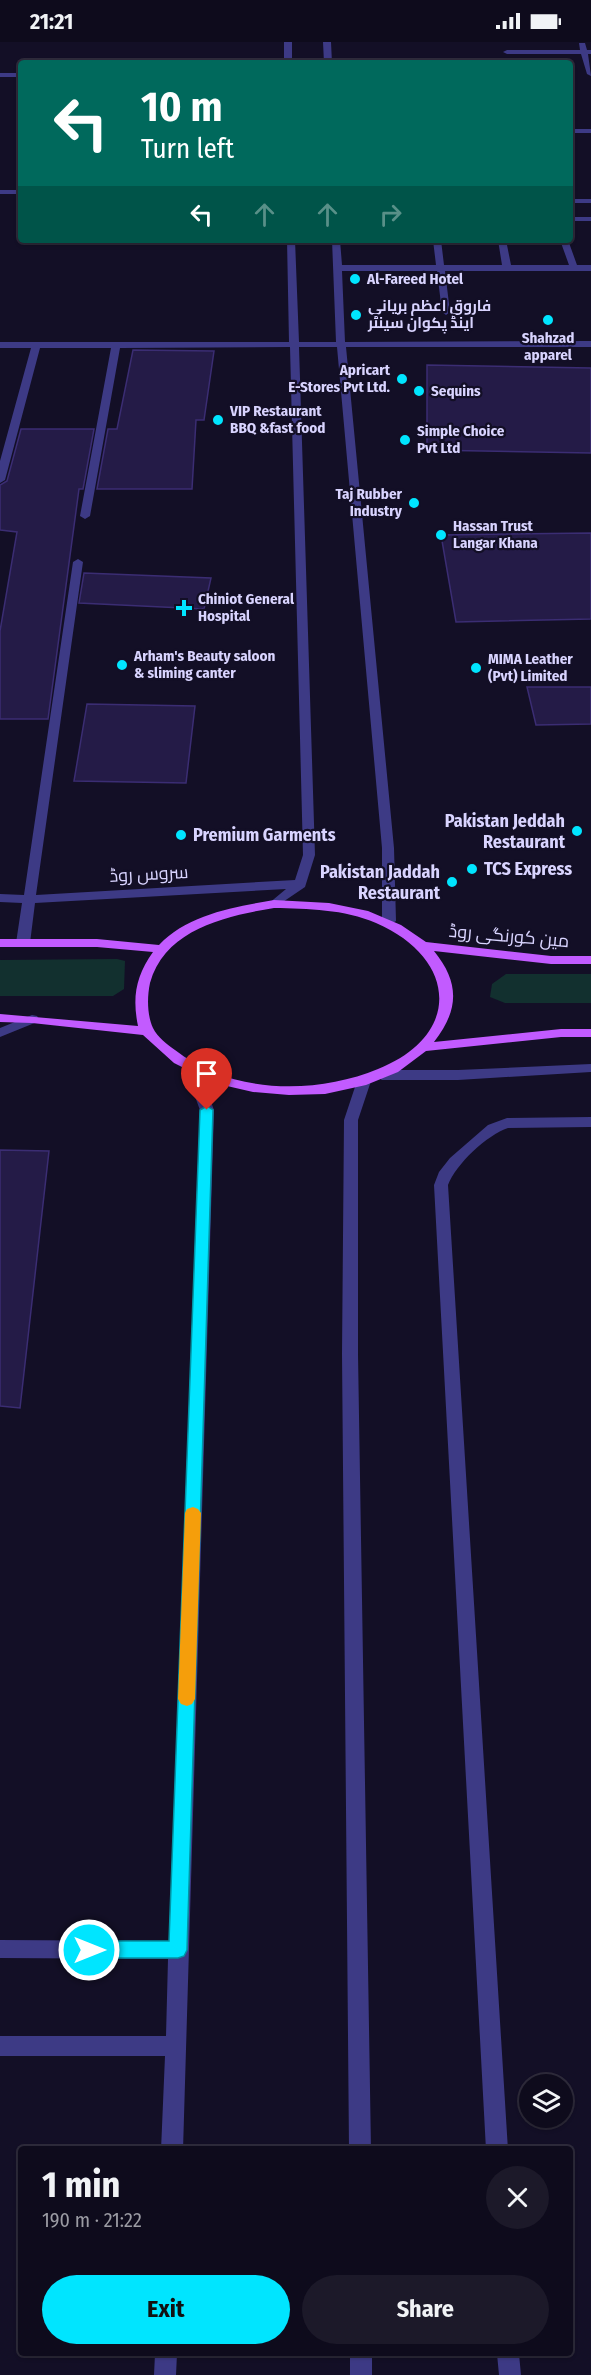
<!DOCTYPE html>
<meta charset="utf-8">
<style>
body{margin:0;font-family:"Fira Sans Condensed",Cairo,sans-serif;background:#1c1929;color:#f1f3f6;height:100vh;display:flex;flex-direction:column;font-size:22px;white-space:nowrap}
*{box-sizing:border-box;margin:0}
p{font-size:20px;color:#9b9ba3}
.icon{flex:none;width:33px;height:33px;fill:none;stroke:currentColor;stroke-width:2;stroke-linecap:round;stroke-linejoin:round}
.map{position:relative;flex:1;overflow:hidden}
.side{position:absolute;left:18px;top:2104px;width:555px;height:210px;display:flex;flex-direction:column;background:#0e0b1c;border-radius:6px;box-shadow:0 2px 4px #0004,0 0 0 2px #2e2b3b}
.side>*{flex:none}
.hud{position:absolute;left:18px;top:18px;width:555px;height:183px;border-radius:6px;box-shadow:0 2px 4px #0004,0 0 0 2px #2e2b3b;background:#00695c;color:#fff;overflow:hidden}
.buttons{position:absolute;left:519px;top:2032px;display:grid;gap:12px}
.buttons a{display:grid;place-items:center;width:54px;height:54px;border-radius:50%;background:#0e0b1c;box-shadow:0 2px 4px #0004,0 0 0 2px #2e2b3b;font-size:30px}
.pin{position:absolute;display:grid;place-items:center;width:51px;height:51px;color:#fff;margin:-62px -26px;border-radius:50% 50% 50% 0;rotate:-45deg;box-shadow:0 0 6px #0007}
.pin .icon{rotate:45deg}
.me{position:absolute;width:66px;margin:-33px;rotate:90deg;stroke-linejoin:round;filter:drop-shadow(0 0 4px #0008)}
.turn{display:flex;align-items:center;gap:21px;height:126px;padding:0 24px;font-size:27px}
.turn .icon{width:78px;height:78px;stroke-width:2.5}
.turn b{display:block;font-size:42px;line-height:51px}
.lanes{display:flex;align-items:center;height:57px;padding:0 24px;background:#0003;justify-content:center;gap:30px;direction:ltr}
.lanes .off{opacity:.35}
.round{display:grid;place-items:center;flex:none;width:63px;height:63px;border-radius:32px;background:#1c1929}
.overview{display:flex;align-items:center;justify-content:space-between;height:102px;padding:0 24px}
h1{font-size:36px;font-weight:700;line-height:45px}
.primary-button{display:flex;gap:12px;margin-top:auto;padding:12px 24px}
.primary-button a{flex:1;height:69px;border-radius:36px;background:#00e5ff;color:#111;font-size:24px;font-weight:700;line-height:69px;text-align:center}
.primary-button a+a{background:#1c1929;color:#f1f3f6}
.status{display:flex;justify-content:space-between;align-items:center;height:42px;padding:0 30px;background:#0e0b1c;direction:ltr}
.status svg{height:16px;fill:currentColor}
.map>svg:first-child{display:block}
.green{fill:#12302f}
.building{fill:#241b47;stroke:#3b2d73;stroke-width:1.5}
.lines{fill:none;stroke-linecap:round;stroke-linejoin:round}
.minor{fill:#3d3a85;fill-rule:evenodd}
.major{fill:#c25bff;fill-rule:evenodd}
.route{fill:#00e5ff;stroke:#0095a6;stroke-width:1.5}
.slow{fill:#f59e0b}
.poi-dot{fill:#00e5ff;stroke:#130f26;stroke-width:2}
.labels{text-anchor:middle;dominant-baseline:central;stroke-width:4.5;stroke-linejoin:round;paint-order:stroke}
.far-poi-label{font-size:15px;font-weight:bold;fill:#d9d4ff;stroke:#130f26;text-anchor:start}
.poi-label{font-size:18px;font-weight:bold;fill:#d9d4ff;stroke:#130f26;text-anchor:end}
.street-label{font-size:18px;fill:#d9d4ff;stroke:#130f26}
</style>
<div class="status"><b>21:21</b><svg viewBox="0 0 49 12"><path d="M0 12V9h3v3zM5 12V6h3v6zM10 12V3h3v9zM15 12V0h3v12zM26 1h20v11H26zM47 4h2v5h-2z"/></svg></div>
<div class="map">
<svg width="591" height="2333" viewBox="0 0 591 2333">
<rect width="100%" height="100%" fill="#130f26"/>
<path class="green" d="M 117,917 L 125,919 L 124,947 L 113,954 L 0,954 L 0,918 Z
M 506,932 L 591,932 L 591,961 L 505,961 L 490,955 L 492,942 Z"/>
<path class="building" d="M 133,308 L 214,309 L 204,378 L 196,378 L 192,447 L 97,447 L 108,387 L 117,387 Z
M 427,323 L 591,326 L 591,411 L 427,408 Z
M 21,387 L 94,387 L 83,447 L 79,447 L 48,677 L 0,677 L 0,589 L 17,490 L 0,488 L 0,443 L 7,439 Z
M 591,491 L 591,577 L 456,580 L 441,493 Z
M 84,531 L 211,536 L 204,567 L 79,561 Z
M 527,645 L 591,645 L 591,682 L 536,683 Z
M 87,662 L 195,664 L 186,741 L 74,739 Z
M 0,1108 L 49,1109 L 20,1366 L 0,1364 Z"/>
<g class="lines">
<path class="minor" d="M 284,0 L 292,0 L 292,21 L 284,21 Z
M 323,0 L 331,0 L 332,21 L 324,21 Z
M 579,1 L 585,1 L 587,8 L 591,8 L 591,12 L 588,12 L 591,34 L 587,32 L 581,12 L 507,12 L 503,10 L 507,8 L 580,8 Z
M 0,31 L 21,31 L 21,35 L 0,35 Z
M 570,87 L 591,87 L 591,91 L 570,91 Z
M 0,148 L 21,148 L 21,152 L 0,152 Z
M 570,157 L 591,157 L 591,161 L 570,161 Z
M 570,175 L 591,175 L 591,179 L 570,179 Z
M 287,198 L 295,198 L 299,300 L 336,300 L 332,198 L 340,198 L 342,223 L 436,223 L 433,198 L 441,198 L 444,223 L 502,223 L 498,198 L 506,198 L 511,223 L 569,223 L 560,198 L 568,198 L 577,223 L 591,223 L 591,229 L 445,229 L 450,270 L 446,273 L 442,270 L 437,229 L 342,229 L 345,300 L 591,299 L 591,305 L 346,305 L 394,806 L 396,879 L 389,883 L 382,879 L 382,806 L 337,305 L 299,305 L 315,813 L 305,845 L 274,866 L 268,862 L 286,847 L 35,861 L 30,901 L 28,904 L 18,904 L 16,901 L 22,861 L 0,860 L 0,852 L 24,853 L 73,520 L 78,517 L 83,520 L 36,853 L 295,838 L 303,813 L 290,305 L 120,306 L 90,474 L 85,477 L 80,474 L 111,306 L 40,306 L 5,438 L 0,441 L 0,419 L 31,306 L 0,306 L 0,300 L 289,300 Z
M 32,973 L 37,974 L 39,977 L 37,980 L 0,995 L 0,986 Z
M 191,1021 L 198,1025 L 214,1068 L 183,2108 L 161,2108 L 165,2014 L 0,2014 L 0,1994 L 166,1994 L 168,1917 L 0,1916 L 0,1898 L 169,1899 L 200,1068 L 184,1025 Z
M 591,1022 L 591,1030 L 458,1038 L 382,1038 L 375,1033 L 382,1028 L 458,1028 Z
M 364,1034 L 371,1039 L 358,1078 L 358,1312 L 371,2108 L 349,2108 L 342,1312 L 344,1078 L 357,1039 Z
M 591,1075 L 591,1085 L 508,1086 C 487,1093 456,1122 448,1143 L 508,2108 L 486,2108 L 434,1143 L 439,1130 L 450,1116 L 488,1083 L 507,1076 Z
M 155,2312 L 177,2312 L 176,2333 L 154,2333 Z
M 350,2312 L 372,2312 L 372,2333 L 350,2333 Z
M 497,2312 L 519,2312 L 521,2333 L 499,2333 Z"/>
<path class="major" d="M 274,858 L 329,861 L 368,869 L 401,883 L 426,900 L 551,914 L 591,914 L 591,922 L 551,922 L 434,909 C 460,941 459,968 434,1000 L 561,987 L 591,987 L 591,995 L 561,995 L 426,1009 L 398,1030 L 366,1043 L 325,1052 L 289,1053 L 253,1050 L 214,1041 L 174,1021 L 143,993 L 32,981 L 0,980 L 0,972 L 138,984 C 132,955 136,934 153,910 L 97,905 L 0,905 L 0,897 L 97,897 L 159,903 C 188,872 235,865 274,858 ZM 274,866 C 308,867 344,867 376,881 C 457,916 463,993 378,1027 C 315,1053 231,1052 175,1008 C 168,1003 157,995 153,986 C 147,973 147,955 150,941 C 165,887 226,874 274,866 Z"/>
</g>
<path class="route" d="M 207,1064 L 213,1068 L 187,1908 L 184,1914 L 178,1916 L 89,1916 L 83,1913 L 80,1908 L 83,1902 L 89,1899 L 169,1899 L 200,1068 Z"/>
<path class="slow" d="M 193,1465 L 198,1467 L 201,1471 L 195,1657 L 192,1662 L 187,1664 L 181,1662 L 178,1657 L 185,1471 L 187,1467 Z"/>
<g class="poi-dot">
<circle cx="355" cy="237" r="6"/>
<circle cx="356" cy="273" r="6"/>
<circle cx="548" cy="278" r="6"/>
<circle cx="402" cy="337" r="6"/>
<circle cx="419" cy="349" r="6"/>
<circle cx="218" cy="378" r="6"/>
<circle cx="405" cy="398" r="6"/>
<circle cx="414" cy="461" r="6"/>
<circle cx="441" cy="493" r="6"/>
<path d="M181 557h6v6h6v6h-6v6h-6v-6h-6v-6h6z"/>
<circle cx="122" cy="623" r="6"/>
<circle cx="476" cy="626" r="6"/>
<circle cx="577" cy="789" r="6"/>
<circle cx="181" cy="793" r="6"/>
<circle cx="472" cy="827" r="6"/>
<circle cx="452" cy="840" r="6"/>
</g>
<g class="labels">
<g class="far-poi-label">
<text x="367" y="237">Al-Fareed Hotel</text>
<text x="368" y="264">فاروق اعظم بریانی<tspan x="368" dy="17">اینڈ پکوان سینٹر</tspan></text>
<text x="548" y="296" text-anchor="middle">Shahzad<tspan x="548" dy="17">apparel</tspan></text>
<text x="390" y="328" text-anchor="end">Apricart<tspan x="390" dy="17">E-Stores Pvt Ltd.</tspan></text>
<text x="431" y="349">Sequins</text>
<text x="230" y="369">VIP Restaurant<tspan x="230" dy="17">BBQ &amp;fast food</tspan></text>
<text x="417" y="389">Simple Choice<tspan x="417" dy="17">Pvt Ltd</tspan></text>
<text x="402" y="452" text-anchor="end">Taj Rubber<tspan x="402" dy="17">Industry</tspan></text>
<text x="453" y="484">Hassan Trust<tspan x="453" dy="17">Langar Khana</tspan></text>
<text x="198" y="557">Chiniot General<tspan x="198" dy="17">Hospital</tspan></text>
<text x="134" y="614">Arham's Beauty saloon<tspan x="134" dy="17">&amp; sliming canter</tspan></text>
<text x="488" y="617">MIMA Leather<tspan x="488" dy="17">(Pvt) Limited</tspan></text>
</g>
<g class="poi-label">
<text x="565" y="779">Pakistan Jeddah<tspan x="565" dy="21">Restaurant</tspan></text>
<text x="193" y="793" text-anchor="start">Premium Garments</text>
<text x="484" y="827" text-anchor="start">TCS Express</text>
<text x="440" y="830">Pakistan Jaddah<tspan x="440" dy="21">Restaurant</tspan></text>
</g>
<g class="street-label">
<text transform="translate(149 832) rotate(-3)">سروس روڈ</text>
<text transform="translate(509 894) rotate(5)">مین کورنگی روڈ</text>
</g>
</g>
</svg>
<div class="buttons">
<a><svg class="icon" aria-label="layers" viewBox="0 0 24 24"><path d="M12 4l9 5-9 5-9-5zM3 14l9 5 9-5"/></svg></a>
</div>
<div class="pin" style="left:207px;top:1068px;background:#d93025"><svg class="icon" aria-label="arrive" viewBox="0 0 24 24"><path d="M6 21V4h12l-3 4 3 4H6"/></svg></div>
<svg class="me" style="left:89px;top:1908px" viewBox="-20 -20 40 40"><circle r="17" fill="#00e5ff" stroke="#fff" stroke-width="3"/><path d="M0-11L8 9 0 5-8 9z" fill="#fff"/></svg>
<div class="hud">
<div class="turn"><svg class="icon" aria-label="left" viewBox="0 0 24 24"><path d="M17 20v-9H6M10 6l-5 5 5 5"/></svg><div><b>10 m</b>Turn left</div></div>
<div class="lanes"><svg class="icon" aria-label="left" viewBox="0 0 24 24"><path d="M17 20v-9H6M10 6l-5 5 5 5"/></svg><svg class="icon off" aria-label="ahead" viewBox="0 0 24 24"><path d="M12 20V5M6 11l6-6 6 6"/></svg><svg class="icon off" aria-label="ahead" viewBox="0 0 24 24"><path d="M12 20V5M6 11l6-6 6 6"/></svg><svg class="icon off" aria-label="right" viewBox="0 0 24 24"><path d="M7 20v-9h11M14 6l5 5-5 5"/></svg></div>
</div>
<section class="side">
<div class="overview"><div><h1>1 min</h1><p>190 m · 21:22</p></div><a class="round"><svg class="icon" aria-label="close" viewBox="0 0 24 24"><path d="M6 6l12 12M18 6L6 18"/></svg></a></div>
<div class="primary-button"><a>Exit</a><a>Share</a></div>
</section>
</div>
